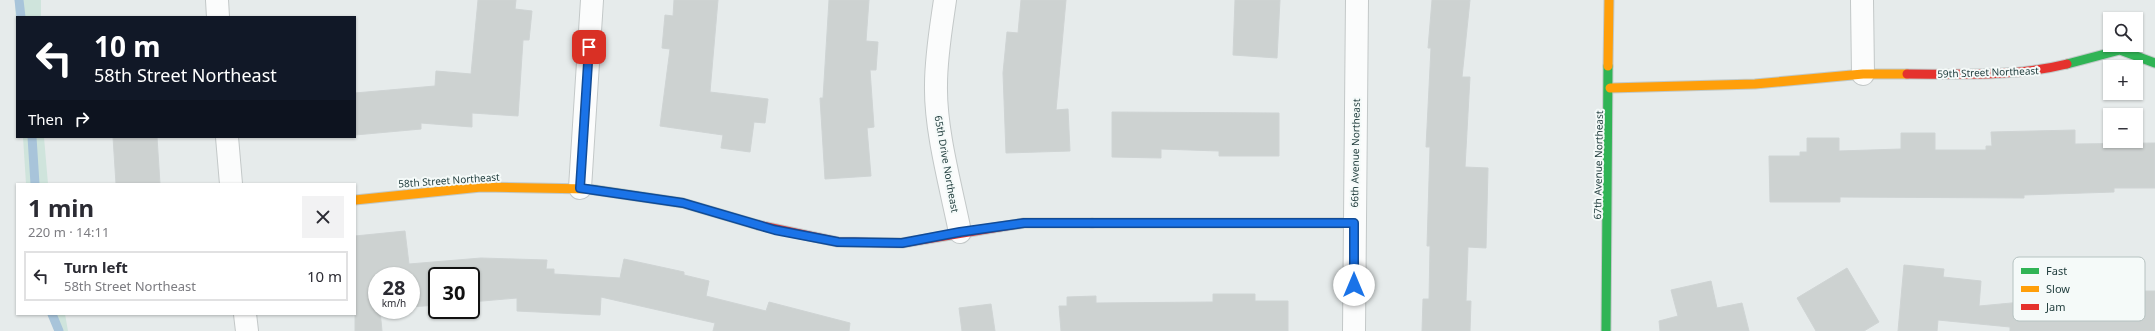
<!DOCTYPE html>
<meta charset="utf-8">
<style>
body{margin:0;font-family:"Noto Sans",sans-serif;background:#f2f2f3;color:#2b2b33;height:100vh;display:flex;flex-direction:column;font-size:15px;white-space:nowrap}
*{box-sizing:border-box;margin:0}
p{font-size:13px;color:#7c7c81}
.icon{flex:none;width:22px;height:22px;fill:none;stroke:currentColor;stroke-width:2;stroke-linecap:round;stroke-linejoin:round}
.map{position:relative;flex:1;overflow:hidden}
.drawer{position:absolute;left:16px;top:183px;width:340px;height:132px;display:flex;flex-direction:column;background:#fff;border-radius:0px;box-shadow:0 1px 3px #0004}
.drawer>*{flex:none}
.top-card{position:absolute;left:16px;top:16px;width:340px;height:122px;border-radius:0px;box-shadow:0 1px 3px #0004;background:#111827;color:#fff;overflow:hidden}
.fabs{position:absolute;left:2103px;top:12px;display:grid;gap:8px}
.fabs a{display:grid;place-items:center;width:40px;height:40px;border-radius:0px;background:#fff;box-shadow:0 1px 3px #0004;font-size:20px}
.speed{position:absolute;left:368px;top:267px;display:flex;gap:8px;font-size:20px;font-weight:700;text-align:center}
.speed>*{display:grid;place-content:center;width:52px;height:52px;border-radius:50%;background:#fff;box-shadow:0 1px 3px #0004;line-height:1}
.speed small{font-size:10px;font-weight:400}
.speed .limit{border:2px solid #111;border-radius:6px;background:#fff;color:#111}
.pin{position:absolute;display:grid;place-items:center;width:34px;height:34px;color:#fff;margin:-17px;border-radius:8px;box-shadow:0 2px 6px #0006}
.me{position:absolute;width:44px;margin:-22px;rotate:0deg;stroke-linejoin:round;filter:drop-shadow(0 0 3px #0008)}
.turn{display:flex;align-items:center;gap:14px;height:84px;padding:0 12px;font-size:18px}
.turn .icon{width:52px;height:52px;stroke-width:2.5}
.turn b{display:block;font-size:28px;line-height:34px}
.then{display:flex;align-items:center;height:38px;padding:0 12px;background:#0003;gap:8px;font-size:15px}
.round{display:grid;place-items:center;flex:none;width:42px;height:42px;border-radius:0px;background:#f2f2f3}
.summary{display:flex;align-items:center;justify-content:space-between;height:68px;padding:0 12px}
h1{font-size:24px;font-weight:700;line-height:30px}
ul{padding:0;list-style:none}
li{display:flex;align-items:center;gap:12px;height:50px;margin:0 8px 6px;padding:0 4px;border:2px solid #e1e1e2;border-radius:0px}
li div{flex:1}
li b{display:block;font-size:15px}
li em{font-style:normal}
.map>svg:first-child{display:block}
.green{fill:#cfe4dc}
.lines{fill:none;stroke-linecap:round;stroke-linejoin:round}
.stream{stroke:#a8c4da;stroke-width:9}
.building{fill:#cdd2d1;stroke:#cfd4d4}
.street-casing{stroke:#c3c8c8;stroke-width:24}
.fast-casing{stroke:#c1c9c8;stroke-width:11}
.slow-casing{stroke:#c1c9c8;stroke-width:11}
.jam-casing{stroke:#c1c9c8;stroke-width:11}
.street{stroke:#fbfcfc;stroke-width:22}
.fast{stroke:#30b455;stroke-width:9}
.slow{stroke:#ff9f0a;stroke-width:9}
.jam{stroke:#e5322d;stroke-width:9}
.route-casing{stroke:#114b97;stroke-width:10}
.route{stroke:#1a73e8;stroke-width:7}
.labels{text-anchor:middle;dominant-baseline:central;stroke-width:4;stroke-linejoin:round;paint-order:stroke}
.street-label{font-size:10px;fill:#233f3f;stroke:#f5faf9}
.key{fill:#f5faf9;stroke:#b6c2c1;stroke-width:1}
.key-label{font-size:11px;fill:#233f3f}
</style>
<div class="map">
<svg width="2155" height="331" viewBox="0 0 2155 331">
<rect width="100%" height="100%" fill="#e6ebeb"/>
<path class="green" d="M 15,0 L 41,0 L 41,17 L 17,17 L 17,49 Z
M 23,137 L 44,137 L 48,184 L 26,184 Z
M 47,314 L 65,314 L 68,331 L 55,331 Z"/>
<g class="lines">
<path class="stream" d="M 19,0 L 21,17
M 32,137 L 35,184
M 52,314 L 59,331"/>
</g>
<path class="building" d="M 478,0 L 516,0 L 515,9 L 532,11 L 529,40 L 523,40 L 518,116 L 472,113 L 472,127 L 421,123 L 421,129 L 355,135 L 355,93 L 435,86 L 436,71 L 471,74 Z
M 674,0 L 718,0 L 710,92 L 768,99 L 765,123 L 754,122 L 750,152 L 721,148 L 723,135 L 660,126 L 670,49 L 662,48 L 665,15 L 673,16 Z
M 829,0 L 869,0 L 866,41 L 878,42 L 876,70 L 870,70 L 874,127 L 867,128 L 871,176 L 825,179 L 820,98 L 823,98 Z
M 1021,0 L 1066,0 L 1056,110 L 1068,109 L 1070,151 L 1006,153 L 1003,73 L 1007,32 L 1018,33 Z
M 1235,0 L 1280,0 L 1277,58 L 1233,55 Z
M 1432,0 L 1470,0 L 1462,77 L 1470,77 L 1465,167 L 1488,168 L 1486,248 L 1468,247 L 1466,301 L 1471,301 L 1470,331 L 1422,331 L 1423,299 L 1429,299 L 1430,246 L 1427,246 L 1430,147 L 1426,147 L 1431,48 L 1428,48 Z
M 1112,112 L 1279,113 L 1279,156 L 1219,156 L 1219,151 L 1161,149 L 1161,158 L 1112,157 Z
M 2075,130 L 2075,144 L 2155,143 L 2155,188 L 2114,188 L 2114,192 L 2024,195 L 2024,198 L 1840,197 L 1840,202 L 1770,202 L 1769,156 L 1800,156 L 1800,152 L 1807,152 L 1807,138 L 1839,138 L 1839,151 L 1901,149 L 1901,133 L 1935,133 L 1935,150 L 1986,150 L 1986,146 L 1992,146 L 1991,132 Z
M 113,137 L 157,137 L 160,184 L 116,184 Z
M 405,231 L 409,264 L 481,258 L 547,260 L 546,269 L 554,269 L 554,274 L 620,278 L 624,259 L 684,272 L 684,275 L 709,281 L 706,296 L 766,311 L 769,302 L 850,323 L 849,331 L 713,331 L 715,323 L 601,297 L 600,315 L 517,311 L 517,298 L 471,302 L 471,276 L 437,276 L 437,305 L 411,307 L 411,276 L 377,276 L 377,310 L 380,310 L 382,331 L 355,331 L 355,236 Z
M 1904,265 L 1944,269 L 1943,277 L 1981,281 L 1979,306 L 2119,293 L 2119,291 L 2155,291 L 2155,331 L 2010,331 L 2010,327 L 1938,320 L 1937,331 L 1898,331 Z
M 1847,268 L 1879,322 L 1864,331 L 1816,331 L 1797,298 Z
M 1711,281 L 1717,308 L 1742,303 L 1749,331 L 1660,331 L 1659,321 L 1678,316 L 1671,290 Z
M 1213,294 L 1255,294 L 1255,301 L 1288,301 L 1288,331 L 1061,331 L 1059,306 L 1067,306 L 1067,297 L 1096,296 L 1096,303 L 1213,302 Z
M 991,304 L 995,331 L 962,331 L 959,308 Z"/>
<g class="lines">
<g class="street-casing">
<path id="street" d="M 217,0 L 218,17
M 945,0 C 941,28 936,56 936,85 C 935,130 951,187 960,232
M 1862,1 L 1863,74
M 227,137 L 231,184
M 580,188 L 592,0
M 245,314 L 247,331
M 1354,331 L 1357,0"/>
</g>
<g class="fast-casing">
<path id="fast" d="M 2067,64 L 2120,50 L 2155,63
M 588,189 L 683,203 L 758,225
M 1092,223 L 1354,223
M 1606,331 L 1608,66"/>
</g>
<g class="slow-casing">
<path id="slow" d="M 1608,66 L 1609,0
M 1610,88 L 1755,84 L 1863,74 L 1907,74
M 355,200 L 481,187 L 588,189"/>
</g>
<g class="jam-casing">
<path id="jam" d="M 1907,74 C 1960,74 2015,77 2067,64
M 758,225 L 838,242 L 902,243 L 1024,223 L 1092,223"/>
</g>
<use href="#street" class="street"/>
<use href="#fast" class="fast"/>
<use href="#slow" class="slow"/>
<use href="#jam" class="jam"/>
</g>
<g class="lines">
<g class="route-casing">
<path id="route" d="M 589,47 L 580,188 L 683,203 L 775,230 L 838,242 L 902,243 L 960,232 L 1024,223 L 1354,223 L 1354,285"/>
</g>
<use href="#route" class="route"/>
</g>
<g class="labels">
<g class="street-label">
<text transform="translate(1988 72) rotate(-2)">59th Street Northeast</text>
<text transform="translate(1355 153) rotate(-89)">66th Avenue Northeast</text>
<text transform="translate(947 164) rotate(80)">65th Drive Northeast</text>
<text transform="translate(1598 165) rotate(-89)">67th Avenue Northeast</text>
<text transform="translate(449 180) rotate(-4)">58th Street Northeast</text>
</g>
</g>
<rect x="2013" y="257" width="132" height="64" rx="6" class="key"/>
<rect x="2021" y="268" width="18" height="6" fill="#30b455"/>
<rect x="2021" y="286" width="18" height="6" fill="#ff9f0a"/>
<rect x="2021" y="304" width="18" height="6" fill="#e5322d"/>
<g class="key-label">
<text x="2046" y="275">Fast</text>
<text x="2046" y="293">Slow</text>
<text x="2046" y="311">Jam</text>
</g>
</svg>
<div class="fabs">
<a><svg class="icon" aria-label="search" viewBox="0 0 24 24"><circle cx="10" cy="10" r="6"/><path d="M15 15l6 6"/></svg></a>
<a>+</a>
<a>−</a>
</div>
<div class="speed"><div>28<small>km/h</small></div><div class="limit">30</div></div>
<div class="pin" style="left:589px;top:47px;background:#d93025"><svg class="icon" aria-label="arrive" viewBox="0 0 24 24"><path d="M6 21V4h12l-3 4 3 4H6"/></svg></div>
<svg class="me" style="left:1354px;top:285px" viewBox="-20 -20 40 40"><circle r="19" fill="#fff"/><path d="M0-13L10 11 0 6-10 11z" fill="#1a73e8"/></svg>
<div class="top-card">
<div class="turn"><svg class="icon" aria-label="left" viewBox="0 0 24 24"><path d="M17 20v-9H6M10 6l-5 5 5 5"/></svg><div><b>10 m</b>58th Street Northeast</div></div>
<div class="then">Then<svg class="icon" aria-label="right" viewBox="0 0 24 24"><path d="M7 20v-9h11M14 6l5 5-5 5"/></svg></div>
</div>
<section class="drawer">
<div class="summary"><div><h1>1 min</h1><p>220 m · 14:11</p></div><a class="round"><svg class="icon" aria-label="close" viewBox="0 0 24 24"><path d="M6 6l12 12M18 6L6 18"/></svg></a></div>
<ul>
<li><svg class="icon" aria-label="left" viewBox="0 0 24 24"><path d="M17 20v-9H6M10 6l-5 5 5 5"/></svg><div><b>Turn left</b><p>58th Street Northeast</p></div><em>10 m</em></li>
</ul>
</section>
</div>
